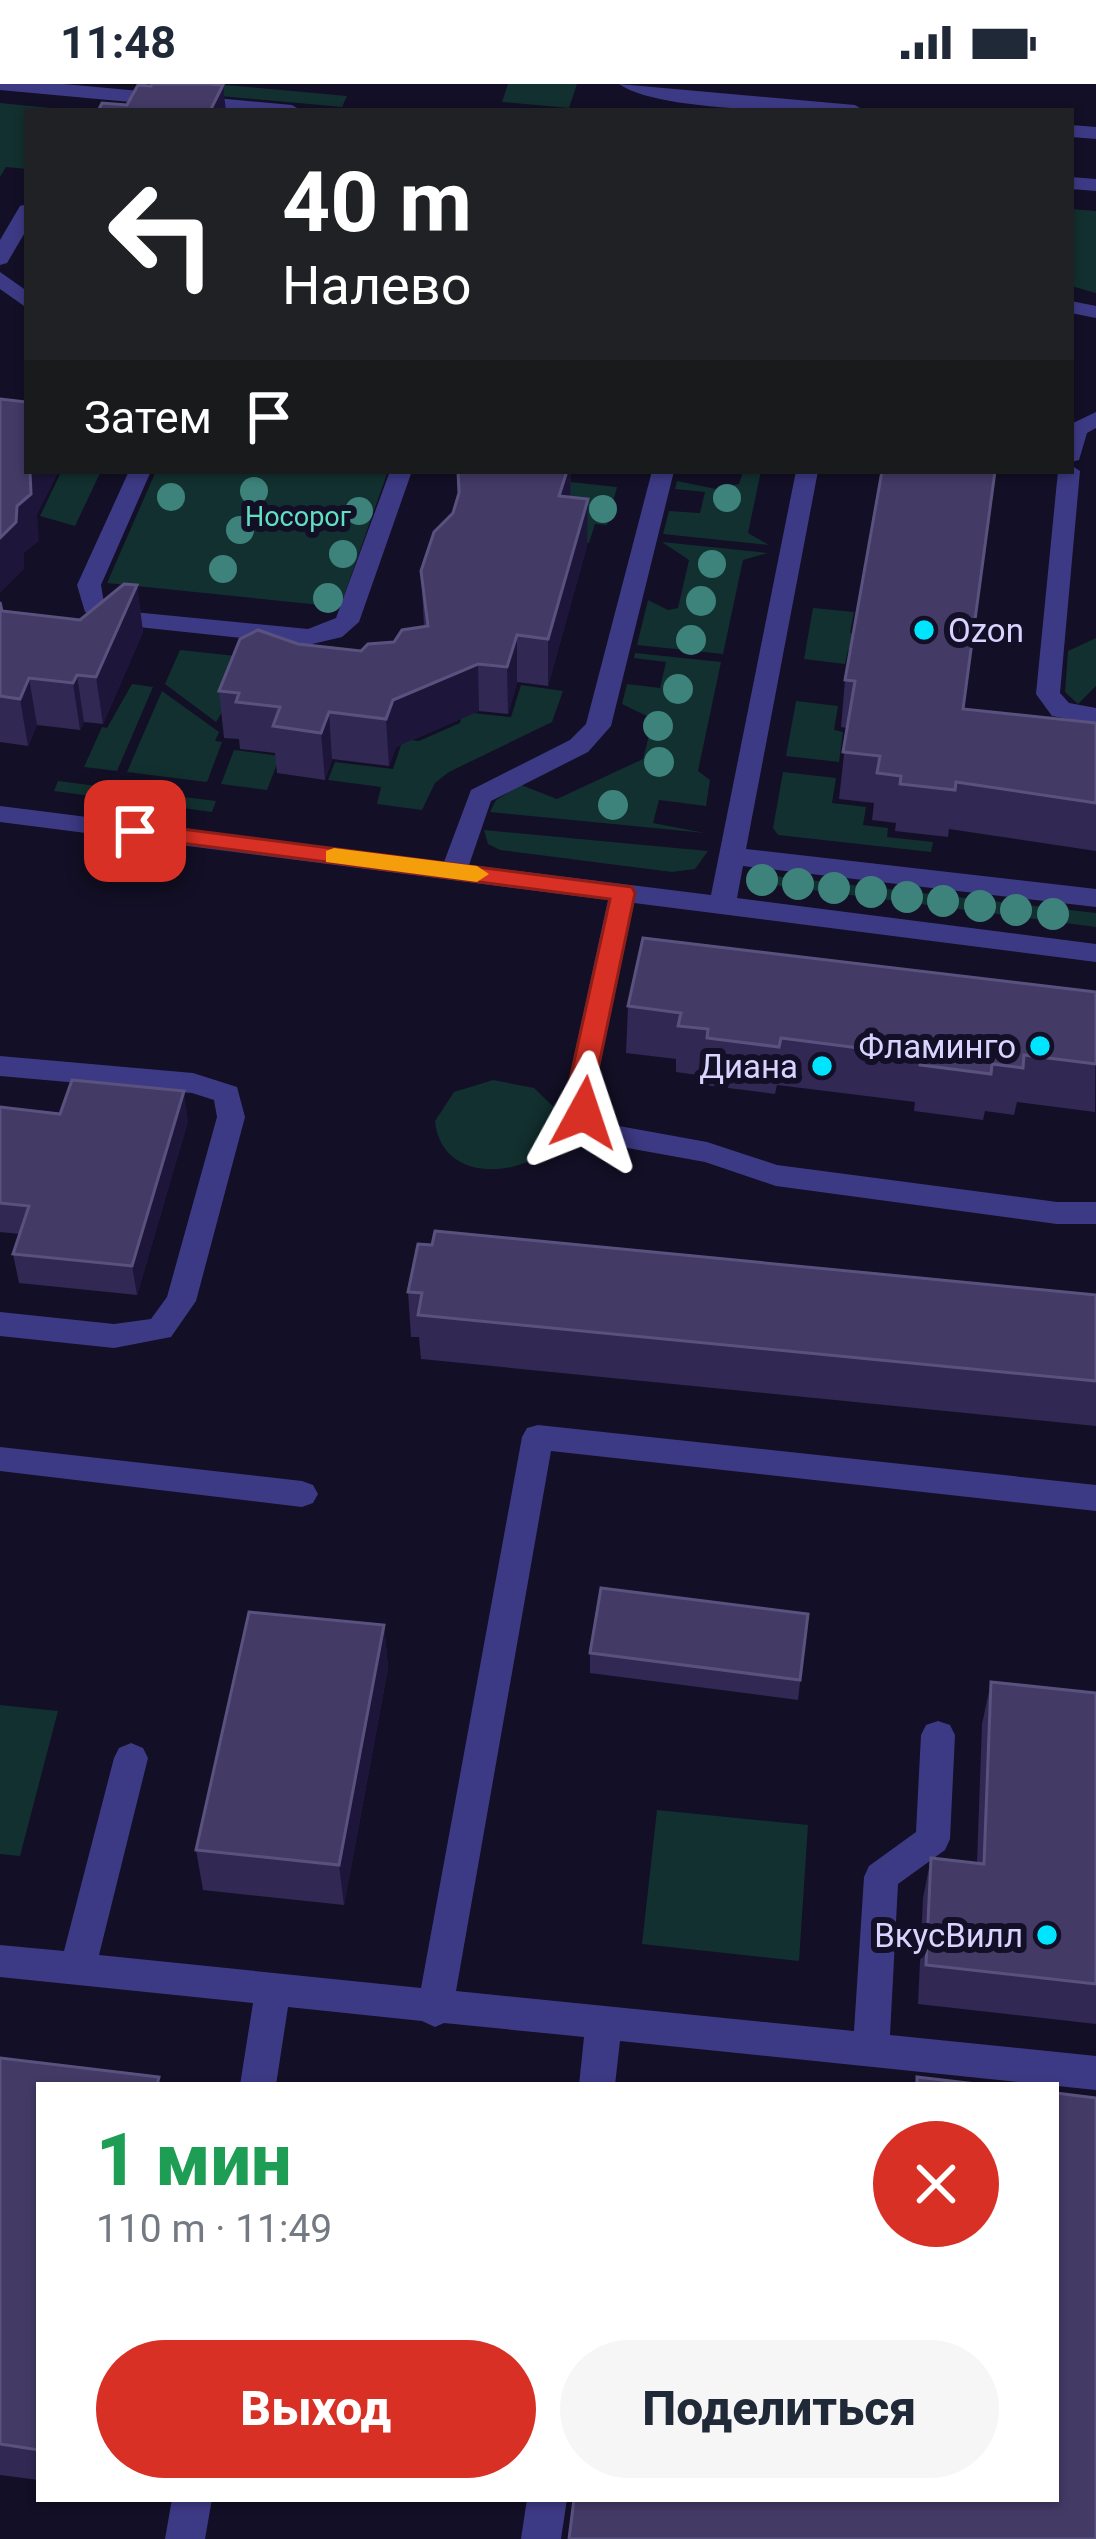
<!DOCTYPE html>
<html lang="ru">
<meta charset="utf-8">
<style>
body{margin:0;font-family:Roboto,sans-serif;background:#f6f6f7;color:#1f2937;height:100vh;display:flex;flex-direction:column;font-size:45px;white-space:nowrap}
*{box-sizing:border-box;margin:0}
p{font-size:39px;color:#747a83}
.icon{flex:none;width:66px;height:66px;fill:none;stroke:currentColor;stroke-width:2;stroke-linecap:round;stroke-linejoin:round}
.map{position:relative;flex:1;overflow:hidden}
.details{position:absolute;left:36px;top:1998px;width:1023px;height:420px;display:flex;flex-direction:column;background:#fff;border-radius:0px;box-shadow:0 3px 9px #0004}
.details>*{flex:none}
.hud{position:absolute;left:24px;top:24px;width:1050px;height:366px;border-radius:0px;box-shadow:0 3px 9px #0004;background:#202124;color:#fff;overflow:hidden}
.pin{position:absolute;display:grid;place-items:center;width:102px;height:102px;color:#fff;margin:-51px;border-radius:24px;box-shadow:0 6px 18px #0006}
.me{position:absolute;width:132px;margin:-66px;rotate:5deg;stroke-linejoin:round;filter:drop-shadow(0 0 9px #0008)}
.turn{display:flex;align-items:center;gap:42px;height:252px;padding:0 60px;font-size:54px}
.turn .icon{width:156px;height:156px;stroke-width:2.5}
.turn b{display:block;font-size:84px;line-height:102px}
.then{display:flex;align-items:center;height:114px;padding:0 60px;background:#0003;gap:24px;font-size:45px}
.round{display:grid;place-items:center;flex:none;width:126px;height:126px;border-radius:63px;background:#f6f6f7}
.head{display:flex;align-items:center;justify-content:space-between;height:204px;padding:0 60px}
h1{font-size:72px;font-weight:800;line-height:90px;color:#1e9e55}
.button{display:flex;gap:24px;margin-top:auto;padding:24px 60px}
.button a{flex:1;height:138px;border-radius:72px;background:#d93025;color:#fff;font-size:48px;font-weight:800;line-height:138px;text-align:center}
.button a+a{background:#f6f6f7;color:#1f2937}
.status{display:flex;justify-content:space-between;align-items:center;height:84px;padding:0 60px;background:#fff;direction:ltr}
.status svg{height:33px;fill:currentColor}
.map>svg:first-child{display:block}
.green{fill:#12302f}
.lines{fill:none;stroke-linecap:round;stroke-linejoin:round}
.minor{fill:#3d3a85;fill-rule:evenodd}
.tree{fill:#3d827b}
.wall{fill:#312854}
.shaded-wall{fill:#1d163a}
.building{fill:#433a66;stroke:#5a527e;stroke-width:3}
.route{fill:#d93025;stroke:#8d1f18;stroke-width:3}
.slow{fill:#f59e0b}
.poi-dot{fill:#00e5ff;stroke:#130f26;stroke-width:4.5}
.labels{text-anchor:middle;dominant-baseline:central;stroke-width:12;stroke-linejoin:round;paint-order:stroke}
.far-park-label{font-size:27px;fill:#5fe0c0;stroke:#130f26}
.poi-label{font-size:33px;fill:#d9d4ff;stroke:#130f26;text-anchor:end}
</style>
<div class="status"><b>11:48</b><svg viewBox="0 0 49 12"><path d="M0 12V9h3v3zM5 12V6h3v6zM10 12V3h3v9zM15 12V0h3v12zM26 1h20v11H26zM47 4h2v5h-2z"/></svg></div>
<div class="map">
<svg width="1096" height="2455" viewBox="0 0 1096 2455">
<rect width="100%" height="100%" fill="#130f26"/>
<path class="green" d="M 508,0 L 577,0 L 569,24 L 502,18 Z
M 225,1 L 347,12 L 342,23 L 220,12 Z
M 0,19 L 70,26 L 27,27 L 27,85 L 6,83 L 0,93 Z
M 1071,125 L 1096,127 L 1096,209 L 1071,202 Z
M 101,387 L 75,442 L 40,432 L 61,388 Z
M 156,387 L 388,387 L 340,523 L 107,499 Z
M 743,387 L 761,387 L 748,449 L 769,461 L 663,450 L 669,427 L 700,429 L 705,408 L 675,405 L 677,397 L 716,405 L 739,400 Z
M 506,391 L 617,403 L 607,441 L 595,440 L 589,459 L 564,457 Z
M 662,458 L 768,469 L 743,476 L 723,570 L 637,561 L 648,516 L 668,526 L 678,524 L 689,476 Z
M 813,524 L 854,528 L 850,549 L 860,551 L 857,567 L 848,566 L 845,580 L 804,575 Z
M 1096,554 L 1096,602 L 1078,620 L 1065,608 L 1068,567 Z
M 180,566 L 255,574 L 216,638 L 165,600 Z
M 635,569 L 721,578 L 698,687 L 710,696 L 706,722 L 659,716 L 653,739 L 705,749 L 490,728 L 496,716 L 521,701 L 557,715 L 643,675 L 653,635 L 622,620 L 627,600 L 660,604 L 666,578 L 634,574 Z
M 132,600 L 153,603 L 117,687 L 84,683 L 102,643 L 107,644 Z
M 521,601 L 563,607 L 552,638 L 449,688 L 435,699 L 422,726 L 377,720 L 381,703 L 328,696 L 335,678 L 393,685 L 403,655 L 419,657 L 460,639 L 463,628 L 511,633 Z
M 162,607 L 219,648 L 215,657 L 222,658 L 207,698 L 127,688 Z
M 796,617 L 838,622 L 834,646 L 843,648 L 839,678 L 786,672 Z
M 234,666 L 280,672 L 267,706 L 221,700 Z
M 783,688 L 836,694 L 832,719 L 866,723 L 863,741 L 888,744 L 887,753 L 933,758 L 931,768 L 778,751 L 773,744 Z
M 58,697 L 216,717 L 212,728 L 54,707 Z
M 484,746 L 708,767 L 695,785 L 672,788 L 500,766 L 488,760 Z
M 757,790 L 1096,829 L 1096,843 L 750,798 Z
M 493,996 L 534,1004 L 559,1028 L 555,1060 C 520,1095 441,1099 435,1037 L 454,1008 Z
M 0,1621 L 58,1627 L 20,1772 L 0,1770 Z
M 657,1726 L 808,1741 L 799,1877 L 642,1860 Z"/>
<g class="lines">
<path class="minor" d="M 0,0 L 64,0 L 292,21 L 302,27 L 228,27 L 0,6 Z
M 619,0 L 855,21 L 865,27 C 811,27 660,29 619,0 Z
M 1071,41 L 1096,43 L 1096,55 L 1071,53 Z
M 1071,93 L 1096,95 L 1096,107 L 1071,105 Z
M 27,120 L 27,145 L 7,179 L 0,181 L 0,156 L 20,122 Z
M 0,188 L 27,207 L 27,224 L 0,205 Z
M 1071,217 L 1096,222 L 1096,234 L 1071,229 Z
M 1096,328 L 1096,344 L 1087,349 L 1079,376 L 1071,378 L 1071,340 Z
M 1071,381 L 1080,387 L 1060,609 L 1069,619 L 1096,624 L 1096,640 L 1052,632 L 1036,610 L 1058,387 L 1071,387 Z
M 129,387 L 151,387 L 101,501 L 104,519 L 123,527 L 308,545 L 336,534 L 390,387 L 412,387 L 359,538 L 342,553 L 308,561 L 119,541 L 85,528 L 77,501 Z
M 652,387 L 674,387 L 611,642 L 588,668 L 491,717 L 469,781 L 711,811 L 796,387 L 818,387 L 746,765 L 1096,805 L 1096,823 L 743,782 L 737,814 L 1096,860 L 1096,878 L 634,819 L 593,1014 L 596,1024 L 619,1042 L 707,1058 L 777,1081 L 1057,1118 L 1096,1118 L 1096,1140 L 1057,1140 L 776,1102 L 705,1078 L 611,1061 L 573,1036 L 565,1014 L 608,816 L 0,738 L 0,722 L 444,778 L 471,706 L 570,656 L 586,640 Z
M 0,972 L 193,989 L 237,1003 L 245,1033 L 196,1217 L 171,1253 L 114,1264 L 0,1252 L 0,1228 L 114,1240 L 151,1235 L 167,1213 L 217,1033 L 214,1016 L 192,1009 L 0,992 Z
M 538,1341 L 1096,1401 L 1096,1427 L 551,1367 L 456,1907 L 854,1947 L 864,1793 L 869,1782 L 916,1748 L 921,1651 L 926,1641 L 938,1637 L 950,1641 L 955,1651 L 950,1755 L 945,1766 L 898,1800 L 890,1951 L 1096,1972 L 1096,2006 L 620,1957 L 615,2001 L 579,2001 L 584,1953 L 444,1939 L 435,1943 L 422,1937 L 288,1923 L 276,2001 L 240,2001 L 253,1919 L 0,1893 L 0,1861 L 64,1867 L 114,1674 L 119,1664 L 131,1659 L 143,1664 L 148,1674 L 99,1871 L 421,1904 L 522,1353 L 527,1344 Z
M 0,1363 L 302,1397 L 313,1401 L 318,1410 L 313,1419 L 302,1423 L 0,1387 Z
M 172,2415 L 212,2415 L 205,2455 L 165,2455 Z
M 527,2415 L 567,2415 L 561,2455 L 521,2455 Z"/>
</g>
<g class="tree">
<circle cx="254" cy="407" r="14"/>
<circle cx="171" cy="413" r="14"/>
<circle cx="727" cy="414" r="14"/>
<circle cx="603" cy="425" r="14"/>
<circle cx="359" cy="427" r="14"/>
<circle cx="240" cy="446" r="14"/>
<circle cx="343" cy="470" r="14"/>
<circle cx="712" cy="480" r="14"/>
<circle cx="223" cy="485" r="14"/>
<circle cx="328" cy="514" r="15"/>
<circle cx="701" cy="517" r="15"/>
<circle cx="691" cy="556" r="15"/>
<circle cx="678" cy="605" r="15"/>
<circle cx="658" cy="642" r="15"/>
<circle cx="659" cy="678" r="15"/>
<circle cx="613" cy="721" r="15"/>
<circle cx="762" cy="796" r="16"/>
<circle cx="798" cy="800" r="16"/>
<circle cx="834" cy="804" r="16"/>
<circle cx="871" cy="808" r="16"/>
<circle cx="907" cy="813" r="16"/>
<circle cx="943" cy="817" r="16"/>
<circle cx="980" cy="822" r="16"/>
<circle cx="1016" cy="826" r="16"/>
<circle cx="1053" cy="830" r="16"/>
</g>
<path class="wall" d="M 458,387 L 571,387 L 570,413 L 587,462 L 548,602 L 517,598 L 508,630 L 479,627 L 396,663 L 389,682 L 332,675 L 325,696 L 277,689 L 275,669 L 240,665 L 239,655 L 224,654 L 219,607 L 298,560 L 361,567 L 394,558 L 424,543 L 421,487 L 453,429 L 458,411 Z
M 882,387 L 963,625 L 1096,639 L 1096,767 L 949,745 L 948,753 L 895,747 L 896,739 L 872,736 L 874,719 L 839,715 L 847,644 L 841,643 L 845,596 Z
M 137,501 L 143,548 L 103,640 L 84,638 L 80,646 L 37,641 L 28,662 L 0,658 L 0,518 L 3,527 L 80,536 Z
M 1096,908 L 1095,1028 L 1017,1018 L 1014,1031 L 985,1027 L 983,1036 L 914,1027 L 915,1018 L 777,1001 L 775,1010 L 704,1001 L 704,992 L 676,988 L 676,975 L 626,969 L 628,922 Z
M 0,1023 L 60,1030 L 188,1037 L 137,1211 L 19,1199 L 13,1170 L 20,1150 L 0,1148 Z
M 408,1208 L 1096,1211 L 1096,1342 L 421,1275 L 419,1253 L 411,1253 Z
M 808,1530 L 798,1616 L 590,1589 L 590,1569 Z
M 384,1541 L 388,1584 L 344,1821 L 203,1806 L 196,1766 Z
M 991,1598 L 1096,1609 L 1096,1940 L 918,1920 L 923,1814 L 931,1774 L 977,1779 L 982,1640 Z
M 0,1974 L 39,2001 L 39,2396 L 0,2391 Z"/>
<path class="shaded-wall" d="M 223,1 L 226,27 L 210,27 Z
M 30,387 L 59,387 L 37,431 L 39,457 L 24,469 L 24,485 L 0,509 L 0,454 L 17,422 Z
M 567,387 L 571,387 L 570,421 L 559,412 Z
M 588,415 L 587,462 L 548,602 L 548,555 Z
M 137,501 L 143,548 L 103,640 L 96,593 Z
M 517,551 L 517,598 L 508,630 L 507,583 Z
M 478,580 L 479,627 L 396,663 L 389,682 L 386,635 L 393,616 Z
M 77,591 L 84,638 L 80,646 L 73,599 Z
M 29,594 L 37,641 L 28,662 L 20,615 Z
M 329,628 L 332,675 L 325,696 L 321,649 Z
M 184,1007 L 188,1037 L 137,1211 L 132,1182 Z
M 384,1541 L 388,1584 L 344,1821 L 339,1781 Z"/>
<path class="building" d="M 152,0 L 209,0 L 223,1 L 210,27 L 98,27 L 102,19 L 127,21 L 138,1 L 151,2 Z
M 0,315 L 27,318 L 27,387 L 30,387 L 31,410 L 17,422 L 16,438 L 0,454 Z
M 458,387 L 567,387 L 559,412 L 588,415 L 548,555 L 517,551 L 507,583 L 478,580 L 393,616 L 386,635 L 329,628 L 321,649 L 273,642 L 280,623 L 236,618 L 239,609 L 219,607 L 240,555 L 258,546 L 298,560 L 361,567 L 368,560 L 394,558 L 402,546 L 428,542 L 421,487 L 434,448 L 453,429 L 459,409 Z
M 882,387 L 995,387 L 963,625 L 1096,639 L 1096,719 L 956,698 L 955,706 L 900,700 L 901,692 L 877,689 L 880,672 L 843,668 L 855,597 L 845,596 Z
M 124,500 L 137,501 L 96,593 L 77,591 L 73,599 L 29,594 L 20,615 L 0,612 L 0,518 L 2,527 L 80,536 Z
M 643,854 L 1096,908 L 1096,980 L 1024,971 L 1023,984 L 992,980 L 991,990 L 920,981 L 921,972 L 781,954 L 779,963 L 707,954 L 708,945 L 678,942 L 681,929 L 628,922 Z
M 72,996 L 184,1007 L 132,1182 L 13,1170 L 29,1122 L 0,1119 L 0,1023 L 60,1030 Z
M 435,1147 L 1096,1211 L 1096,1297 L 418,1231 L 422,1209 L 408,1208 L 418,1160 L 432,1161 Z
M 601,1504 L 808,1530 L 800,1596 L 590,1569 Z
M 249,1528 L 384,1541 L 339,1781 L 196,1766 Z
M 991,1598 L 1096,1609 L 1096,1900 L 926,1881 L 931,1774 L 984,1780 Z
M 0,1974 L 159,1993 L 157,2001 L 39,2001 L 39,2366 L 0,2360 Z
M 917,1993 L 985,2001 L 917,2001 Z
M 1056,2009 L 1096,2014 L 1096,2455 L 569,2455 L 574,2415 L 1056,2415 Z"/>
<path class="route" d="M 135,739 L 632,803 L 635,809 L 592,1014 L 593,1035 L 574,1035 L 566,1014 L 610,815 L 127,752 L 127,741 Z"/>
<path class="slow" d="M 334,764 L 477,782 L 489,790 L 477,798 L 326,778 L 326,767 Z"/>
<g class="poi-dot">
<circle cx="924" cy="546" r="12"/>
<circle cx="1040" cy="962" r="12"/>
<circle cx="822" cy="982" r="12"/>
<circle cx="1047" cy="1851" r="12"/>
</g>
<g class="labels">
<g class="far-park-label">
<text x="298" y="433">Носорог</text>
</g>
<g class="poi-label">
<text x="948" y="546" text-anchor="start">Ozon</text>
<text x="1016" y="962">Фламинго</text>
<text x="798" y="982">Диана</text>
<text x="1023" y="1851">ВкусВилл</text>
</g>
</g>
</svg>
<div class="pin" style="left:135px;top:747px;background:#d93025"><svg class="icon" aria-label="arrive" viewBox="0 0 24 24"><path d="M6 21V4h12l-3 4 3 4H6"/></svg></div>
<svg class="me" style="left:584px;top:1029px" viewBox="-20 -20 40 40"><path d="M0-17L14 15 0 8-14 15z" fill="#d93025" stroke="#fff" stroke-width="4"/></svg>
<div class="hud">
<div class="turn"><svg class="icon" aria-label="left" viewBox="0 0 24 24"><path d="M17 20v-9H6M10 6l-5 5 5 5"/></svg><div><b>40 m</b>Налево</div></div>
<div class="then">Затем<svg class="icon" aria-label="arrive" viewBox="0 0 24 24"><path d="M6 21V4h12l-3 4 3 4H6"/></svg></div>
</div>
<section class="details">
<div class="head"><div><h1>1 мин</h1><p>110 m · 11:49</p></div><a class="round" style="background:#d93025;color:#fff"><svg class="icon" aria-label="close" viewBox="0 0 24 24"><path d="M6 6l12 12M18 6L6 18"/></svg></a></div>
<div class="button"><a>Выход</a><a>Поделиться</a></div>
</section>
</div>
